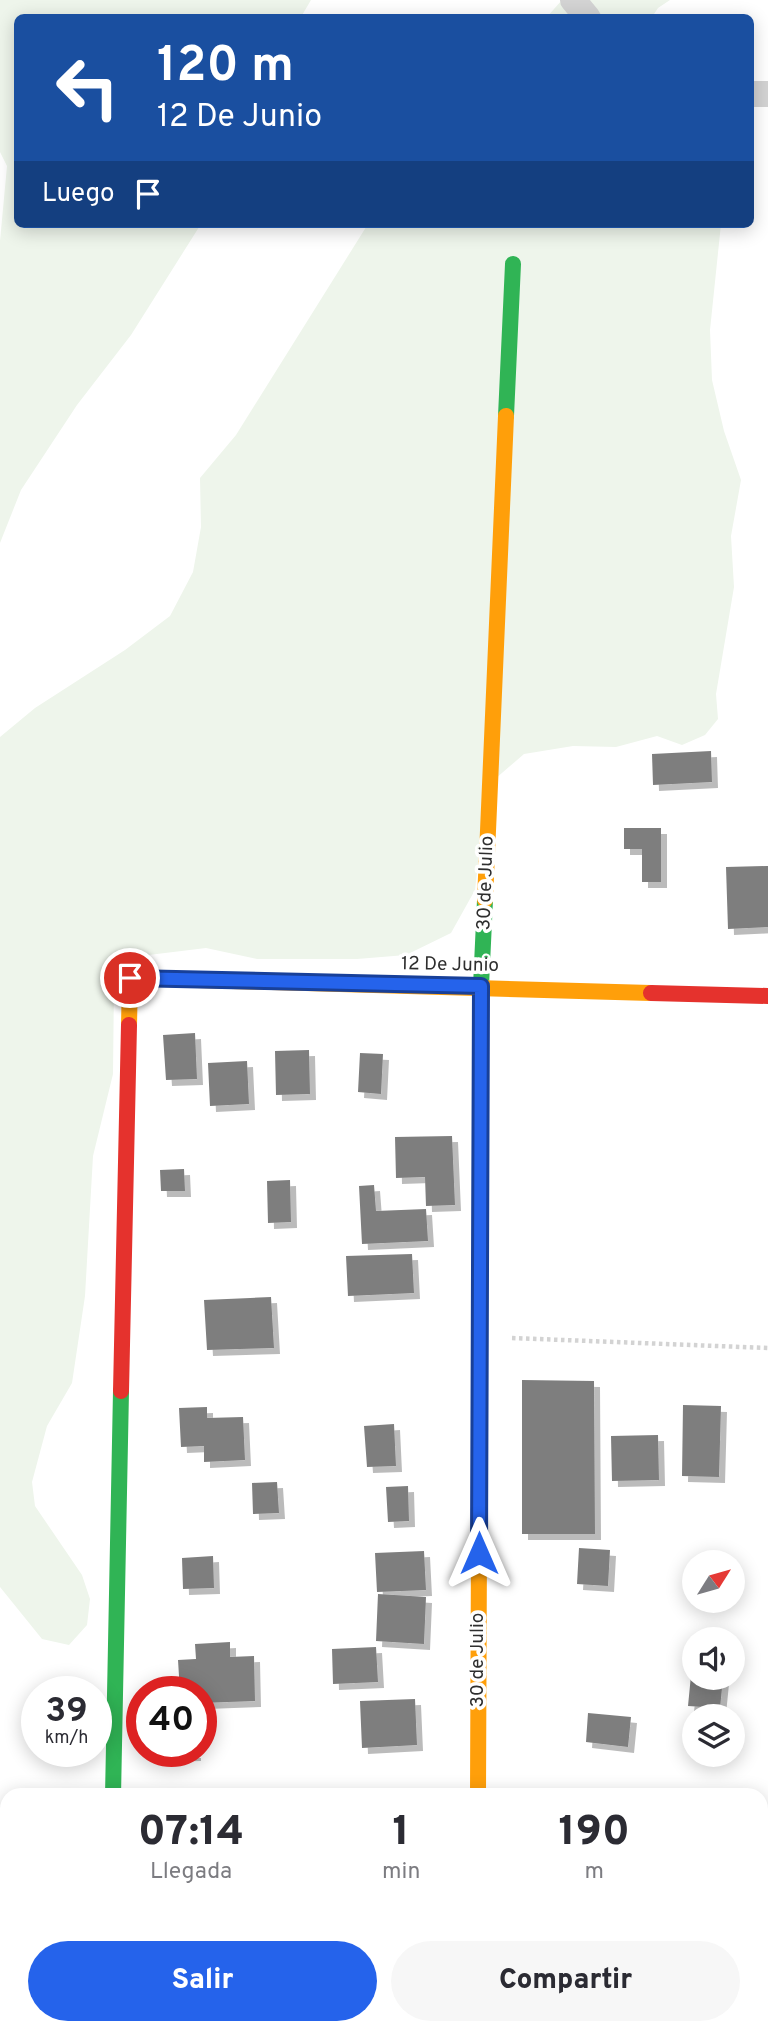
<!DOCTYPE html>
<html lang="es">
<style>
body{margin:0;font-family:Overpass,sans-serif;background:#f7f7f7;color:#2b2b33;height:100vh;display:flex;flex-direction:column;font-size:26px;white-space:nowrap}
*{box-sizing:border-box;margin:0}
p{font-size:23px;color:#7c7c81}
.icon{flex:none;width:38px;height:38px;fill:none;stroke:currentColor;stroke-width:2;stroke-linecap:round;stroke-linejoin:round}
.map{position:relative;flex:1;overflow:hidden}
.side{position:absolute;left:0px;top:1788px;width:768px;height:247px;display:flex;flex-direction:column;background:#fff;border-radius:21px 21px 0 0;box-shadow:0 4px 18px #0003}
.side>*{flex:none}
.banner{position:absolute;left:14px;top:14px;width:740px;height:214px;border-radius:10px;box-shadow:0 4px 18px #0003;background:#1a4fa0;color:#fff;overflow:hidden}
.needle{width:46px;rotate:53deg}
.fabs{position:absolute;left:682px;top:1550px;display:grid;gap:14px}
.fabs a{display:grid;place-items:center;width:63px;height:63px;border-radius:50%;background:#fff;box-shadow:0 4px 18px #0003;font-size:35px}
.speed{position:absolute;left:21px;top:1676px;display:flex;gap:14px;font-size:35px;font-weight:700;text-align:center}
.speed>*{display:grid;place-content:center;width:91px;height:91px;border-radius:50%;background:#fff;box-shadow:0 4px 18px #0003;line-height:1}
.speed small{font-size:18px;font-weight:400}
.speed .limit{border:10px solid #d22;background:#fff;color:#111}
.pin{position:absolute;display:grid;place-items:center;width:60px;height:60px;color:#fff;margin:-30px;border:4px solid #fff;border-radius:50%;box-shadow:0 2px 7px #0007}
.me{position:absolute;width:77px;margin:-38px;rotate:0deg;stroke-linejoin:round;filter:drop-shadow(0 0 5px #0008)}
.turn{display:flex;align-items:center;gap:24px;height:147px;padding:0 28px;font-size:32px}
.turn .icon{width:91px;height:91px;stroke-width:2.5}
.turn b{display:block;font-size:49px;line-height:60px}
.then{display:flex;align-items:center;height:66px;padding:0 28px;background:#0003;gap:14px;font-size:26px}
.eta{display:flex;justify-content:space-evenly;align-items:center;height:119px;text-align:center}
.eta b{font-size:42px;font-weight:800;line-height:49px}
.button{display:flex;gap:14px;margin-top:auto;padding:14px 28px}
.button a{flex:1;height:80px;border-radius:42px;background:#2563eb;color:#fff;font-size:28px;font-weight:800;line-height:80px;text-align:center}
.button a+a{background:#f7f7f7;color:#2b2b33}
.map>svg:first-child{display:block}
.green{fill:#eef5eb}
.building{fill:#7e7e7e;filter:url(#shadow)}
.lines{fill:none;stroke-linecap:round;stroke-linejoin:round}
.path{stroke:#d3d3d3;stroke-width:4.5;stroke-dasharray:3.5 3.5;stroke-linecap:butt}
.street{stroke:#d3d3d3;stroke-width:26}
.fast{stroke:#30b455;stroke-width:16}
.slow{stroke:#ff9f0a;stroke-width:16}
.jam{stroke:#e5322d;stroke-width:16}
.route-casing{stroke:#184099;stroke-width:18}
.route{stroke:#2563eb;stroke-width:12}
.labels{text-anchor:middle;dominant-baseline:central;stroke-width:7;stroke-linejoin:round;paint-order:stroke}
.street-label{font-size:19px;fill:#2e2e2e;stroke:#fff}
</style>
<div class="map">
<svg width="768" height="2034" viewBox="0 0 768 2034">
<defs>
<filter id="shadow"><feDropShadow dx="6" dy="6" stdDeviation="0" flood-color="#0004"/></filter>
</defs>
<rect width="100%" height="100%" fill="#fff"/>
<path class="green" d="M 0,0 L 311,0 L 301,17 L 18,18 L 18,224 L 201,224 L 131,335 L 77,405 L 21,490 L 0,543 L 0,241 L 7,166 L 0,152 Z
M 562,0 L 670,0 L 658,8 L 652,17 L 546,18 Z
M 368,224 L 721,224 L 710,330 L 712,380 L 724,431 L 741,480 L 731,536 L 734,587 L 716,694 L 718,719 L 705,735 L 682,745 L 657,736 L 616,747 L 573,746 L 524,754 L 487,786 L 475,890 L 451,933 L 406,955 L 357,959 L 257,959 L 206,948 L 124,958 L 114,982 L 113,1074 L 93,1156 L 85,1296 L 72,1383 L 47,1426 L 32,1482 L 35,1506 L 82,1575 L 90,1599 L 87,1625 L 69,1645 L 42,1639 L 0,1587 L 0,737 L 35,708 L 125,650 L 170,616 L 193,572 L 201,527 L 200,478 L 236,435 Z"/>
<path class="building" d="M 711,751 L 712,782 L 653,785 L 652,754 Z
M 624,828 L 661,828 L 661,882 L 642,882 L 642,849 L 624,849 Z
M 768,866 L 768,927 L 728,929 L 726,867 Z
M 195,1033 L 197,1079 L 166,1080 L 163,1035 Z
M 309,1050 L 310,1094 L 276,1095 L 275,1051 Z
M 360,1053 L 383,1054 L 381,1094 L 358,1092 Z
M 247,1061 L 249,1104 L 210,1106 L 208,1063 Z
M 452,1136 L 455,1205 L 426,1206 L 425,1177 L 396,1178 L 395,1137 Z
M 184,1169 L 185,1191 L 161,1191 L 160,1170 Z
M 290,1180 L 291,1222 L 268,1223 L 267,1181 Z
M 374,1185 L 376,1211 L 426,1209 L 428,1241 L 362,1244 L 359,1186 Z
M 412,1254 L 414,1293 L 348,1296 L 346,1256 Z
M 271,1297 L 274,1348 L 207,1350 L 204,1300 Z
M 522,1380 L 594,1381 L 595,1534 L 522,1534 Z
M 683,1405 L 721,1406 L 719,1477 L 682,1476 Z
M 207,1407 L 207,1418 L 243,1417 L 245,1460 L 204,1462 L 204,1446 L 181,1447 L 179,1408 Z
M 394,1424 L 396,1466 L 367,1467 L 364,1426 Z
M 658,1435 L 659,1480 L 612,1481 L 611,1436 Z
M 277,1482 L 279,1513 L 253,1514 L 252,1483 Z
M 408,1486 L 409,1521 L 388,1522 L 386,1487 Z
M 579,1548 L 610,1550 L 608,1586 L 577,1584 Z
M 424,1551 L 426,1590 L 377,1592 L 375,1553 Z
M 213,1556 L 214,1588 L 183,1589 L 182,1558 Z
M 378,1594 L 426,1597 L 424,1644 L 376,1641 Z
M 230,1642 L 230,1657 L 254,1656 L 255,1701 L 201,1703 L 201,1692 L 180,1692 L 178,1660 L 196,1659 L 195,1644 Z
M 376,1647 L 378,1682 L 333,1684 L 332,1649 Z
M 692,1665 L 695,1665 L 695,1678 L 723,1678 L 720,1708 L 688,1706 Z
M 415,1699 L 417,1745 L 362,1748 L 360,1701 Z
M 588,1713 L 631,1717 L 628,1747 L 586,1742 Z
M 156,1752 L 195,1752 L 195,1755 L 156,1756 Z
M 768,1833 L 768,1919 L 761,1919 L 761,1834 Z
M 761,2026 L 768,2026 L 768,2034 L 747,2034 L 747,2028 L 761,2028 Z
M 325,2028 L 367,2028 L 367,2034 L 325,2034 Z"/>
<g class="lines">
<path class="path" d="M 512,1338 L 768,1348"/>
<path class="street" d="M 573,0 L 588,18
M 751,94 L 768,94
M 0,1938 L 7,1938
M 761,1943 L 768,1943
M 108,2034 L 108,2028
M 477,2034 L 477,2028"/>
<path class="fast" d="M 506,416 L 513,264
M 480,1290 L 481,986 L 485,900
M 113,1796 L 121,1391"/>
<path class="slow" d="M 485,900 L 506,416
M 129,1025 L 130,978 L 651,993
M 478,1796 L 480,1290"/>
<path class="jam" d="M 651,993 L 768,996
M 121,1391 L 129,1025"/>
</g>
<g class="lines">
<g class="route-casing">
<path id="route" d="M 130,978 L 481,986 L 479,1553"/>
</g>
<use href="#route" class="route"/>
</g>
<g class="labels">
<g class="street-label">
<text transform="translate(486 883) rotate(-88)">30 de Julio</text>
<text transform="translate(450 965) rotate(1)">12 De Junio</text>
<text transform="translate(478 1660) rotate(-90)">30 de Julio</text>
</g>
</g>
</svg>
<div class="fabs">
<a><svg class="needle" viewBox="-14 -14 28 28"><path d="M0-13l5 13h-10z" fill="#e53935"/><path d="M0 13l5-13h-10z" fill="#7c7c81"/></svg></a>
<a><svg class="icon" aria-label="sound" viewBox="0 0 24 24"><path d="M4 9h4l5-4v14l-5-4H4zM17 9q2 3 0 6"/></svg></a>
<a><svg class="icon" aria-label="layers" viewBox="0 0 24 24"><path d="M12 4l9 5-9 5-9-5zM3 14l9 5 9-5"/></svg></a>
</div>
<div class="speed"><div>39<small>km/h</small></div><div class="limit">40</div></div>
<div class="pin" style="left:130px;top:978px;background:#d93025"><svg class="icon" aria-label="arrive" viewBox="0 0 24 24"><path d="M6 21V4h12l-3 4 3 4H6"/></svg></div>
<svg class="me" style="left:479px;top:1553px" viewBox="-20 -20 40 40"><path d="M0-17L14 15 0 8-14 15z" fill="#2563eb" stroke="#fff" stroke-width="4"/></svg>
<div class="banner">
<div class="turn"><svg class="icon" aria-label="left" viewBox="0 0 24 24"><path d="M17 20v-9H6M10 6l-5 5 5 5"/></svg><div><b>120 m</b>12 De Junio</div></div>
<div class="then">Luego<svg class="icon" aria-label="arrive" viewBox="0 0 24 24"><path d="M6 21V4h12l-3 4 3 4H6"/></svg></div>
</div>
<section class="side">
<div class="eta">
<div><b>07:14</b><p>Llegada</p></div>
<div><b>1</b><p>min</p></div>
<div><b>190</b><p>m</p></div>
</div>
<div class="button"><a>Salir</a><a>Compartir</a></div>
</section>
</div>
